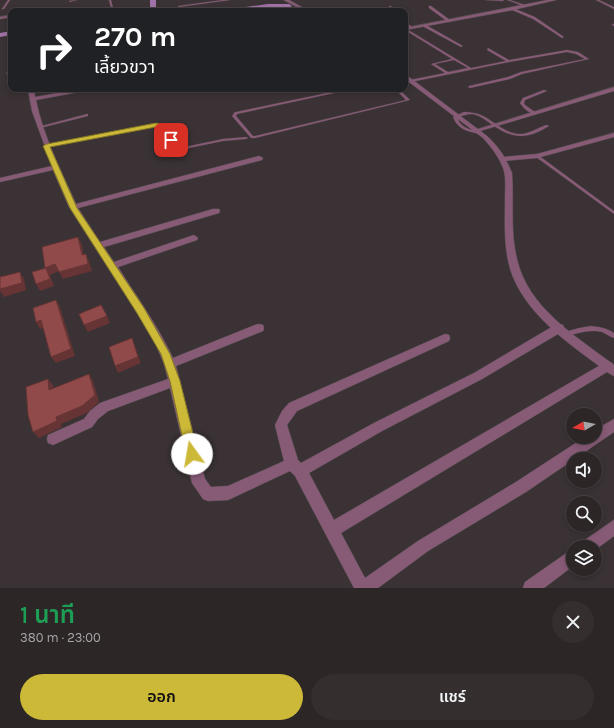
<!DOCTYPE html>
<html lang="th">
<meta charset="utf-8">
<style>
body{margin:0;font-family:Karla,"Noto Sans Thai",sans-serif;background:#342e2f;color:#f1f3f6;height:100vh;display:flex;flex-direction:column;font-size:15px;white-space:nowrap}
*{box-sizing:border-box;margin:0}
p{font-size:13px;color:#a6a5a7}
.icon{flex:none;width:22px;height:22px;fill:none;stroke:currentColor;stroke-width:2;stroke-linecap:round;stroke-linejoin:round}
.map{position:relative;height:588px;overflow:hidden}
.drawer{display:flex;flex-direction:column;background:#2c2627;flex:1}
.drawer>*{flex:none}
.banner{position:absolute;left:8px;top:8px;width:400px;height:84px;border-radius:8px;box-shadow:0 2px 6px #0003,0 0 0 1px #484344;background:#202124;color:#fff;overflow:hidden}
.needle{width:26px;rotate:261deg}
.tools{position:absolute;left:566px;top:408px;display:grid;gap:8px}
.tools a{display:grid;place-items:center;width:36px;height:36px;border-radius:50%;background:#2c2627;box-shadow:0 2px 6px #0003,0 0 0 1px #484344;font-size:20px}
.pin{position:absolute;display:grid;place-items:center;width:34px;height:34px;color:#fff;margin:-17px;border-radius:8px;box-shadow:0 2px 6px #0006}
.me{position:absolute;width:44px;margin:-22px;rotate:347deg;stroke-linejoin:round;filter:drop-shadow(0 0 3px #0008)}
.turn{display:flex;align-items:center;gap:14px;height:84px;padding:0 20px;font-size:18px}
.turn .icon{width:52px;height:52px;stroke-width:2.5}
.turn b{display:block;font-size:28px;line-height:34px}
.round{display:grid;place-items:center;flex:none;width:42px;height:42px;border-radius:21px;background:#342e2f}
.head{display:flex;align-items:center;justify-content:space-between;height:68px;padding:0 20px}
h1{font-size:24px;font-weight:600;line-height:30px;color:#1e9e55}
.cta{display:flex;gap:8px;margin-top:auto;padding:8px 20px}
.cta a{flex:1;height:46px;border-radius:24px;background:#cdb938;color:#111;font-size:16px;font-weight:600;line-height:46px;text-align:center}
.cta a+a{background:#342e2f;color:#f1f3f6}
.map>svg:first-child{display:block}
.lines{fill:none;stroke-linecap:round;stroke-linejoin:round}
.canal{fill:#a172a7;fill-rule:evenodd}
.service-casing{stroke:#585052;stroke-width:0.5}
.minor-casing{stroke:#585052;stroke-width:1}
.tertiary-casing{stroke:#585052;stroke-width:1}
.service{fill:#875a76;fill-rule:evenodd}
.minor{fill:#875a76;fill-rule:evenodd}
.tertiary{fill:#875a76;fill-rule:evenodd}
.shaded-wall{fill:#663434}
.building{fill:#914a4a;stroke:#663434}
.route{fill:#cdb938;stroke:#857824}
</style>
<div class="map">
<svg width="614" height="588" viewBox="0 0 614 588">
<rect width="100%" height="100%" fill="#3a3234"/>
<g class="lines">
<path class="canal" d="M 150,0 L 156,0 L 156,11 L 150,11 Z
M 268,4 L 289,4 L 292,6 L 289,8 L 268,8 L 245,11 L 208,11 L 223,7 L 231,9 Z
M 11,31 L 11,35 L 0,37 L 0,33 Z"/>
<g class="service-casing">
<path id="service" d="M 8,0 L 10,0 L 4,9 L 2,9 Z
M 77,0 L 70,2 L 69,1 Z
M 109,0 L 111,0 L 113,8 L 111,11 L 109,11 L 111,8 Z
M 223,0 L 230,0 L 179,7 L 178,6 Z
M 485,0 L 504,0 L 503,1 Z
M 507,0 L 510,0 L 528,6 L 526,7 Z
M 596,0 L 599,0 L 614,7 L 614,9 Z
M 389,6 L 391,6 L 395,11 L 393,11 Z
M 429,6 L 431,6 L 450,20 L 450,22 L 448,22 L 429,8 Z
M 513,8 L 535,17 L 564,37 L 562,38 L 533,19 L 512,10 Z
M 272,9 L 274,11 L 272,11 L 271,10 Z
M 405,21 L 412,27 L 412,29 L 410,29 L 405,23 Z
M 613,24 L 614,24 L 614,26 L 612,25 Z
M 424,25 L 426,25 L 463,46 L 461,47 L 424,27 Z
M 405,28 L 471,68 L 506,61 L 487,50 L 488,48 L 509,60 L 567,50 L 578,52 L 589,59 L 522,74 L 510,79 L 470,88 L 468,87 L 469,86 L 508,77 L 521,72 L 585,59 L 576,54 L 567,52 L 509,62 L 411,82 L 410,82 L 410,80 L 445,73 L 431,64 L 452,59 L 405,30 ZM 454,60 L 468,68 L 448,72 L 435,64 Z
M 8,72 L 11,72 L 11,74 L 7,74 L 6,73 Z
M 346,89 L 353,89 L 237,114 L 236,116 L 253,136 L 255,136 L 406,100 L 395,89 L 399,89 L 410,100 L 255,138 L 251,138 L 232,116 L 235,112 L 236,112 Z
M 544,90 L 547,91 L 525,100 L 524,103 L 525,105 L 535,112 L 535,114 C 530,114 523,108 520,103 L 523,98 Z
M 464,112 C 471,112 477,113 483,116 C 495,122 507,135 522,134 C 530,133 538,128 546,125 L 549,126 C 527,140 512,139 491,124 C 486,120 479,115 472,114 C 467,114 462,116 457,117 C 461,129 472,130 482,132 L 483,133 L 481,134 C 469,132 458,130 453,117 Z
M 87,114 L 88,114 L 88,116 L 40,128 L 38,127 Z
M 156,124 L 164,129 L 180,148 L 223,139 L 246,137 L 248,138 L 246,139 L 223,141 L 179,150 L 178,150 L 162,131 L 155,126 L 47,147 L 45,146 L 47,145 Z
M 536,155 L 538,155 L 614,211 L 614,214 L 536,157 Z
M 591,326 C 599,327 607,328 614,333 L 614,338 C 610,337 607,334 602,332 C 591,329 578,333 567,336 L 565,336 L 564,334 L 565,332 L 579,328 Z"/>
</g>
<g class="minor-casing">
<path id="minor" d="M 548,0 L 556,0 L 513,10 L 405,30 L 405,28 Z
M 11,15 L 11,17 L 0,19 L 0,17 Z
M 614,87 L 614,91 L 480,131 L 475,130 Z
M 28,89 L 34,89 L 35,97 L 81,89 L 95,89 L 36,100 C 43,136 61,170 76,204 L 259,156 L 263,158 L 262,160 L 78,208 L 100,242 L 213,209 L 219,209 L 220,211 L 219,213 L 104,247 L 114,262 L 191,236 L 194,235 L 198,238 L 197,240 L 118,267 C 137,297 158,326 173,358 L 255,325 L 259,324 L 263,325 L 264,328 L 263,331 L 176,366 L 205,479 L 211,487 L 228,486 L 284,461 L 275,425 L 282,411 L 289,403 L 445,334 L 449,335 L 450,338 L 449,341 L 297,411 L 287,425 L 298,460 L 301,463 L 374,423 L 474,373 L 555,325 L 559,324 L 563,325 L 564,328 L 563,331 L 482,379 L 382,431 L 309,473 L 334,520 L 604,363 L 608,361 L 612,363 L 614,366 L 612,369 L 341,533 L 365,578 L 418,541 L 516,482 L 585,437 L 595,437 L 595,430 L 614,419 L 614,432 L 526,492 L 428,551 L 378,588 L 354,588 L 295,476 L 290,471 L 228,500 L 208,501 L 203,499 L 192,483 L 170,388 L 108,411 L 98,419 L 92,427 L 53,445 L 48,443 L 47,439 L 48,435 L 84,419 L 90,411 L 100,403 L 168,379 L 164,364 L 156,345 L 137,313 L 69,207 L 53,170 L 0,182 L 0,178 L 52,166 L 32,111 Z
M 614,133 L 614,137 L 537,158 L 503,161 L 499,159 L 503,157 L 537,154 Z
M 614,520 L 614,536 L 595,550 L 595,547 L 579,547 L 582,542 Z
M 573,549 L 573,566 L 544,588 L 523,588 L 525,582 L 568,552 Z"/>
</g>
<g class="tertiary-casing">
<path id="tertiary" d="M 284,0 L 289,0 L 309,11 L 304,11 Z
M 405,74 L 487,136 C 499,147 506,158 512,173 C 514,201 510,231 517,259 C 528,308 576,336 614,365 L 614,376 L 610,374 C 574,347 531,320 513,277 C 503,253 505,224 505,198 C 505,190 506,179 504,171 C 500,158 492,148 483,138 L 405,79 Z"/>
</g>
<use href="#service" class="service"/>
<use href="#minor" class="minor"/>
<use href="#tertiary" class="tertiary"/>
</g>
<path class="shaded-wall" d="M 78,237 L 82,245 L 85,262 L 82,255 Z
M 86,254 L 89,261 L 92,271 L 63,279 L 59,272 Z
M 55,264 L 59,271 L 50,275 L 54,286 L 40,291 L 36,284 L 45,268 Z
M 20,272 L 24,279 L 26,290 L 4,297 L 0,291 L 0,289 Z
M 56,300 L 60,307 L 75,356 L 56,363 L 51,357 Z
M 107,316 L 110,323 L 88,332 L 84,325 Z
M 41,320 L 46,327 L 40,329 L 36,322 Z
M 132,338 L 141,363 L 118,373 L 115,366 Z
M 89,374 L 93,381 L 99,402 L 87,413 L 61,424 L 62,427 L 39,438 L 33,432 L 56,417 Z
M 48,379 L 53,385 L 54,397 L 49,390 Z"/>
<path class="building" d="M 78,237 L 82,255 L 86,254 L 88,264 L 59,272 L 55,264 L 45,268 L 42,247 Z
M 46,268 L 50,279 L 36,284 L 32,272 Z
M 20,272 L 22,283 L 0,289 L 0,277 Z
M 56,300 L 71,349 L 51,357 L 41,320 L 36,322 L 33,308 Z
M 101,305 L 107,316 L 84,325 L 79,314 Z
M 132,338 L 138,357 L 115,366 L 109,347 Z
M 89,374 L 95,395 L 82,406 L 56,417 L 57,421 L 33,432 L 28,415 L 26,387 L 48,379 L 49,390 Z"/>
<path class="route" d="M 156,123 L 161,124 L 174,140 L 173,142 L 169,142 L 156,127 L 50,147 L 77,208 L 144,308 L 170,354 L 180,381 L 198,454 L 196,458 L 192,460 L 188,458 L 186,454 L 170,381 L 161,354 L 137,313 L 70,208 L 43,146 L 47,144 Z"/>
</svg>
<div class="tools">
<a><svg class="needle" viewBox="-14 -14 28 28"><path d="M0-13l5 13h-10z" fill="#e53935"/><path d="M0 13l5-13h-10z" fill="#a6a5a7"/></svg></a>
<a><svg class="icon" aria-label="sound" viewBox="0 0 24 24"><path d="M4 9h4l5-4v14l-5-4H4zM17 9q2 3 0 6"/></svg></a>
<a><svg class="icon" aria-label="search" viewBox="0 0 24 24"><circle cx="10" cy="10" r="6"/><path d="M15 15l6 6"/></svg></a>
<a><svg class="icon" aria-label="layers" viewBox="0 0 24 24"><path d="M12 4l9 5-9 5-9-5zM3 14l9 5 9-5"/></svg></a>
</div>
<div class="pin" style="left:171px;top:140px;background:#d93025"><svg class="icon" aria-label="arrive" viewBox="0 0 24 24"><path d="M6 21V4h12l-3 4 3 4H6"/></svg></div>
<svg class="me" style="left:192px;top:454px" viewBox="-20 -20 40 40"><circle r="19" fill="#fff"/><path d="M0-13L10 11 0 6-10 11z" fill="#cdb938"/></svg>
<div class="banner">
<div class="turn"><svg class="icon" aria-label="right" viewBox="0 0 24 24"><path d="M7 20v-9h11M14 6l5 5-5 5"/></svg><div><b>270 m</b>เลี้ยวขวา</div></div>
</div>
</div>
<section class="drawer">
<div class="head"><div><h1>1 นาที</h1><p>380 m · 23:00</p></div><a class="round"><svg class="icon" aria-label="close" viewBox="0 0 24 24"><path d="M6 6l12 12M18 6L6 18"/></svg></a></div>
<div class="cta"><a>ออก</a><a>แชร์</a></div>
</section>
